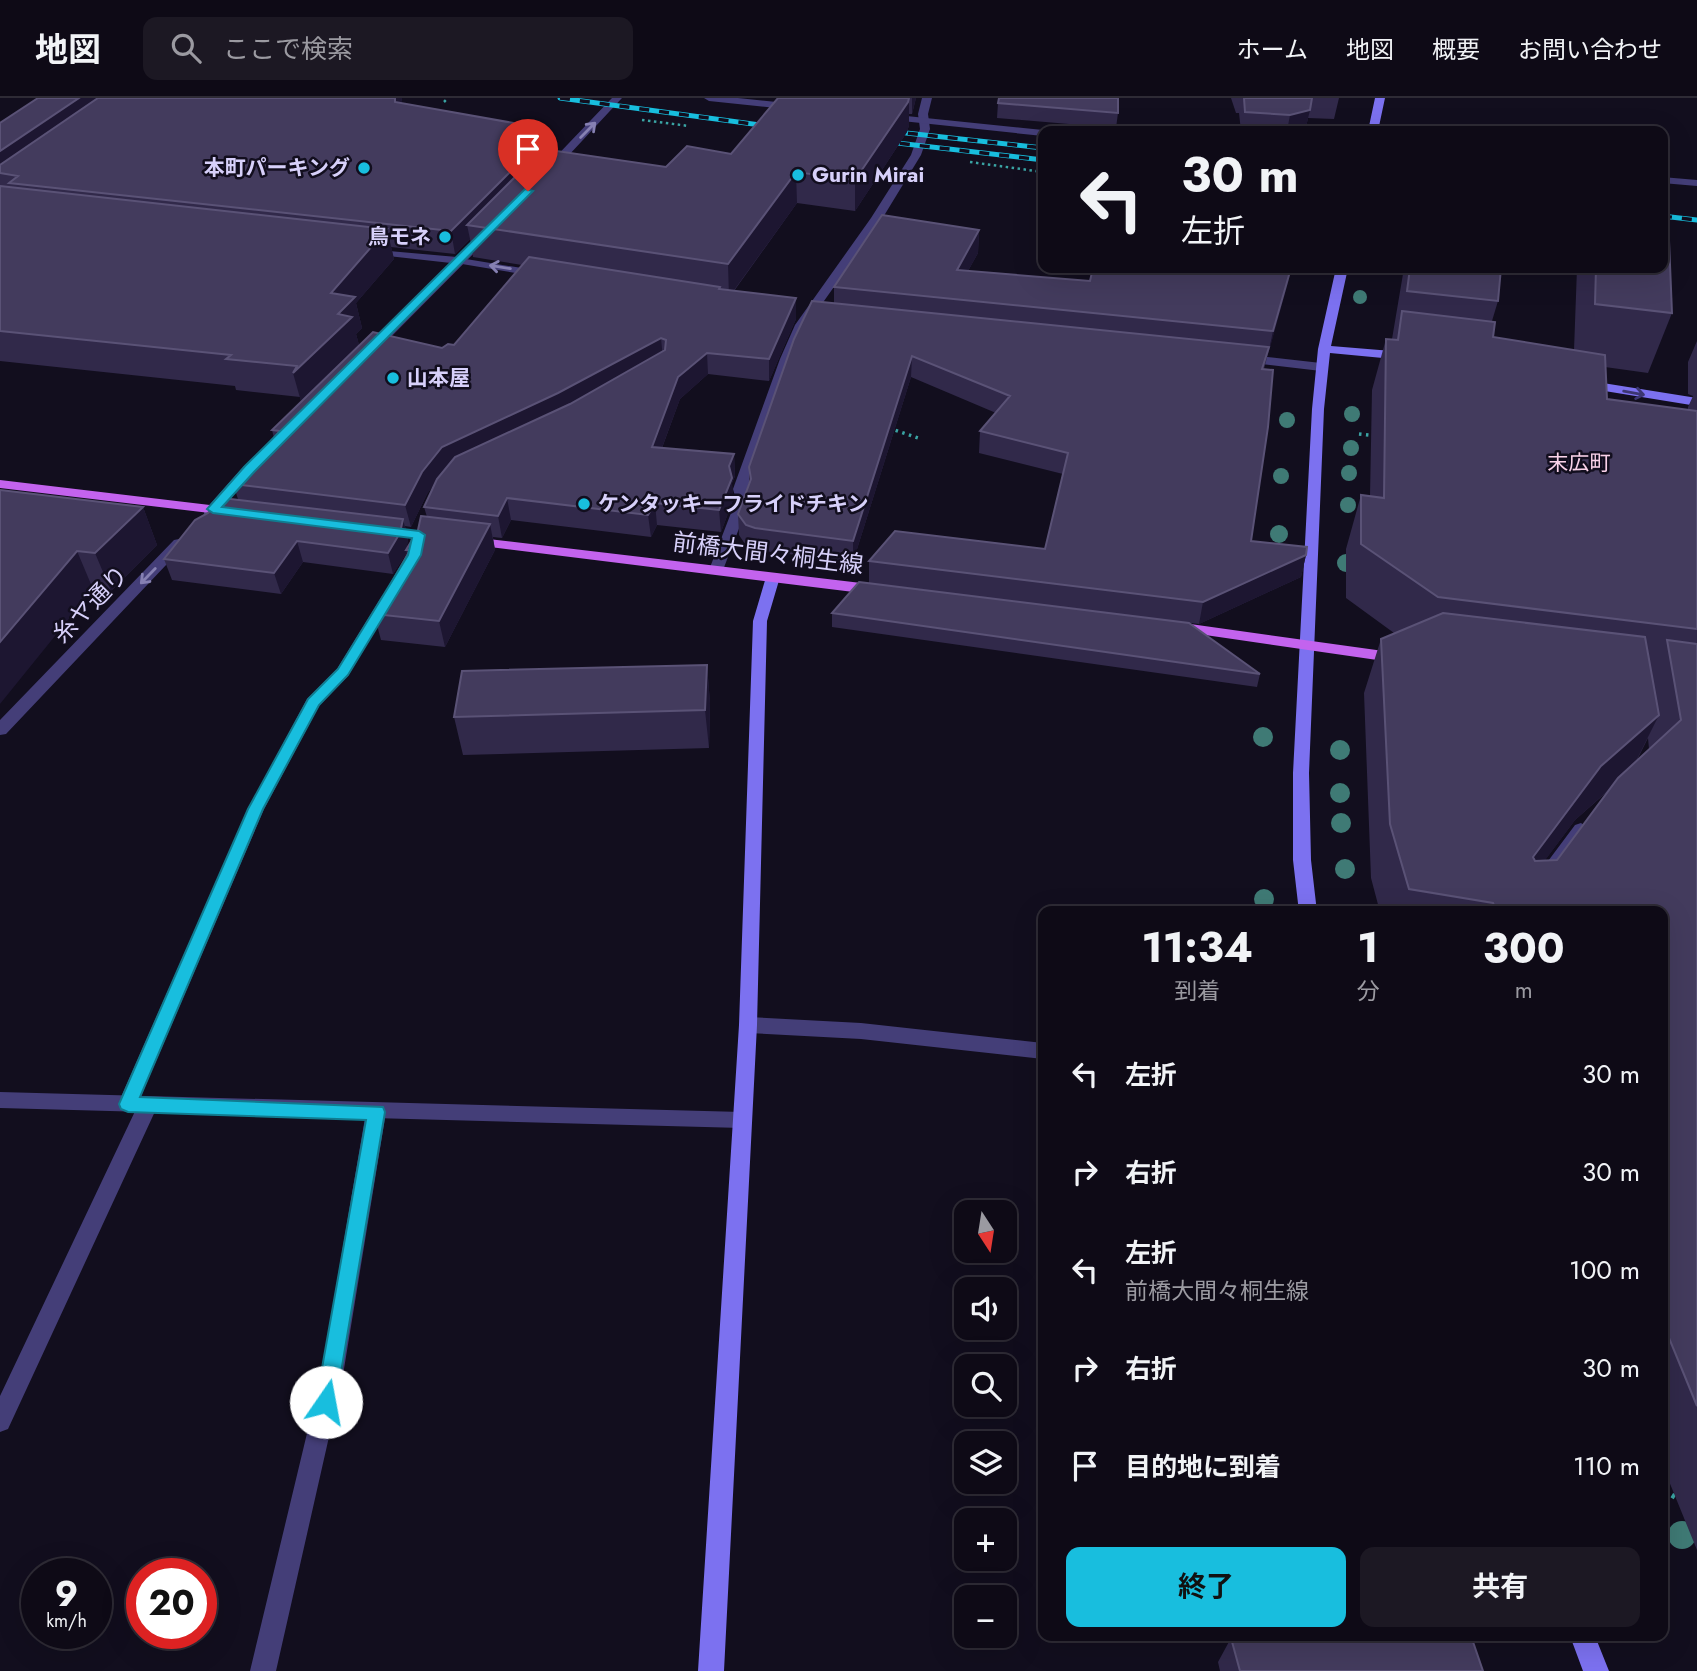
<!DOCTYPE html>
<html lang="ja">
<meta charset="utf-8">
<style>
body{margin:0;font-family:Jost,"Noto Sans JP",sans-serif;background:#1c1823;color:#f1f3f6;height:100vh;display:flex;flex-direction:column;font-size:26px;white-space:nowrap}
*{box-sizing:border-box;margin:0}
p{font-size:23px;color:#9b9aa1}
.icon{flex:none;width:38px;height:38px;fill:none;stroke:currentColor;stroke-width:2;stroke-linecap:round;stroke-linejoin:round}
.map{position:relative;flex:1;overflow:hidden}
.sheet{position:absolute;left:1038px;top:808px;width:630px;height:735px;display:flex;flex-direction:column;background:#0e0a16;border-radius:14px;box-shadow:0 7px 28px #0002,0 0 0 2px #2e2b35}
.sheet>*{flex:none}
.banner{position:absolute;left:1038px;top:28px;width:630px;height:147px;border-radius:14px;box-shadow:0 7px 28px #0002,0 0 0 2px #2e2b35;background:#0e0a16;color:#f1f3f6;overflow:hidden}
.needle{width:46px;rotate:168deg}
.tools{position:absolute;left:954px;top:1102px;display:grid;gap:14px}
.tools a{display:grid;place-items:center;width:63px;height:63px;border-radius:14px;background:#0e0a16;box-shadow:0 7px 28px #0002,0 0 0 2px #2e2b35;font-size:35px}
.speed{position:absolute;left:21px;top:1460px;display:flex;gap:14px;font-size:35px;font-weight:700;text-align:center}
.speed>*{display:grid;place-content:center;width:91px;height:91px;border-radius:50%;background:#0e0a16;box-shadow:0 7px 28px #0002,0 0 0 2px #2e2b35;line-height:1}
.speed small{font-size:18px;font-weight:400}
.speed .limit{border:10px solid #d22;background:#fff;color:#111}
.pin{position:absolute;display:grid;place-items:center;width:60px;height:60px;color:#fff;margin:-72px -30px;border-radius:50% 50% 50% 0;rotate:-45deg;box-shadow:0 0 7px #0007}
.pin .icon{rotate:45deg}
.me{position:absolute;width:77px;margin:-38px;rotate:12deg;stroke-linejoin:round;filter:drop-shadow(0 0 5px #0008)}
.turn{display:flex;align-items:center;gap:24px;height:147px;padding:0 28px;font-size:32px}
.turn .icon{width:91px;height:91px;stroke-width:2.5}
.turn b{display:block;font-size:49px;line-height:60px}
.eta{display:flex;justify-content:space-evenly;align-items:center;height:119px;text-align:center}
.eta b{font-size:42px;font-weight:700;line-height:49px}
.primary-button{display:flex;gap:14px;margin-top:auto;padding:14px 28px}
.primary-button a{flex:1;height:80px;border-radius:14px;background:#18bede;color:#111;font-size:28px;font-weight:700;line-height:80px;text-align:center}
.primary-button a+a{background:#1c1823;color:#f1f3f6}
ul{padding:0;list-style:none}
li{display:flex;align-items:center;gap:21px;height:98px;padding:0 28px}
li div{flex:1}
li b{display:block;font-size:26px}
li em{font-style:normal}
header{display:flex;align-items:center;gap:42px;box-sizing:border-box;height:98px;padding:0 35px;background:#0e0a16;border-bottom:2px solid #2e2b35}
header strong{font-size:33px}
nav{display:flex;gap:38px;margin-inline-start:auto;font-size:24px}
.search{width:490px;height:63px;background:#1c1823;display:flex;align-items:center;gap:18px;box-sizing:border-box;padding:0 24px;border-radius:14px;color:#9b9aa1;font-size:26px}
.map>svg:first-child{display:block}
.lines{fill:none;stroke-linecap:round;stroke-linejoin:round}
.path-far2{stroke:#3aa4a4;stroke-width:2.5;stroke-dasharray:2.5 3.5;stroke-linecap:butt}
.path-far1{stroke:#3aa4a4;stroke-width:3.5;stroke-dasharray:2.5 4.5;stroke-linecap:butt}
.path{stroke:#3aa4a4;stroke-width:5;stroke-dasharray:4.5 7;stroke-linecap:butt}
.lane{fill:#443e78;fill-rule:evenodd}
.street{fill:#443e78;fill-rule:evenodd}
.secondary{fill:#7c71f0;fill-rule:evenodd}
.primary{fill:#c363ee;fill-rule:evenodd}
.rail-casing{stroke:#18bede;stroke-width:5}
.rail{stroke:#120e1e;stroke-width:3.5;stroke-dasharray:10;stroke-linecap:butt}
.tree{fill:#3f7a75}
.wall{fill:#31294a;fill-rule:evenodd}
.shaded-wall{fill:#1d1631}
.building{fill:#433b5d;stroke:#5a5276;stroke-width:2}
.oneway{stroke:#8680b2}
.oneway2{stroke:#3c3672}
.route{fill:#18bede;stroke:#107c90;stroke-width:2}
.poi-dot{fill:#18bede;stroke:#120e1e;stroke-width:2.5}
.labels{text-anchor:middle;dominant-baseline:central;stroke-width:5;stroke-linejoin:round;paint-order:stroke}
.far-poi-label{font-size:21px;font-weight:bold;fill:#d7d0fa;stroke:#120e1e;text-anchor:start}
.far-neighbourhood-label{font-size:21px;fill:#fad2e9;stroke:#120e1e}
.street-label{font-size:24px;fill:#d7d0fa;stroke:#120e1e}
</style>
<header>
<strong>地図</strong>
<div class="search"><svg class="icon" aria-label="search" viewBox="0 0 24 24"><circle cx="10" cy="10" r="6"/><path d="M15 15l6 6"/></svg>ここで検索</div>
<nav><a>ホーム</a><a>地図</a><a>概要</a><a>お問い合わせ</a></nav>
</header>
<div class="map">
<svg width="1697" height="1573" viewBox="0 0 1697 1573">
<rect width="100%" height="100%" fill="#120e1e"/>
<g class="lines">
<path class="path-far2" d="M 444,4 L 448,0
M 642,22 L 689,28
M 970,64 L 1043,74"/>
<path class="path-far1" d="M 889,330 L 918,340
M 1359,336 L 1376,338"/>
<path class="path" d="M 1662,1391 L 1675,1399"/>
<path class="lane" d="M 922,0 L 932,0 L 928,16 L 930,31 L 921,57 L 882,121 L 807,227 L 792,261 L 747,391 L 750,402 L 723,472 L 716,476 L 711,475 L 709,472 L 736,402 L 733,391 L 780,261 L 795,227 L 871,120 L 911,57 L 920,31 L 918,16 Z
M 460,160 L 540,173 L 546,176 L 540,179 L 456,165 L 456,161 Z
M 1241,256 L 1321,265 L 1327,269 L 1321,273 L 1237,263 L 1235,260 Z
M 387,496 L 394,501 L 348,578 L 319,608 L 264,711 L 135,1012 L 128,1014 L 121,1012 L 118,1006 L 248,711 L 307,601 L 337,571 L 382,498 Z
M 1581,725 L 1589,731 L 1587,735 L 1529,814 L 1510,814 L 1575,727 Z
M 748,919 L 861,925 L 1043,945 L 1043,961 L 861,941 L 748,935 L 741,932 L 739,927 L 741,922 Z
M 148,999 L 155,1001 L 158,1007 L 8,1331 L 0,1334 L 0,1298 L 138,1007 L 141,1001 Z
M 376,1006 L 383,1008 L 386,1014 L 343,1277 L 276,1573 L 250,1573 L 321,1277 L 366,1014 L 369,1008 Z"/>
<path class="street" d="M 612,0 L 622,0 L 555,72 L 547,72 L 547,68 Z
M 704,0 L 738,0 L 796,6 L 801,9 L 796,12 L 709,3 Z
M 887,16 L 1043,32 L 1047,33 L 1043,33 L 1043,38 L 883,21 L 882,19 Z
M 1662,79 L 1697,82 L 1697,88 L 1662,85 Z
M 488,132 L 494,135 L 492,137 L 373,257 L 365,257 L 365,251 L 451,165 L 370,156 L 364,153 L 366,151 L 457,159 Z
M 249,367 L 254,368 L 254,374 L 214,419 L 204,419 L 204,413 L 244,368 Z
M 179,441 L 186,445 L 184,448 L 6,636 L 0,637 L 0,622 L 174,442 Z
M 0,994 L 742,1014 L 749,1016 L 752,1022 L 749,1028 L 742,1030 L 0,1010 Z"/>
<path class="secondary" d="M 1375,0 L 1385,0 L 1378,33 L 1368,33 Z
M 1336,170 L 1348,170 L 1331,248 L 1404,254 L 1410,258 L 1404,262 L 1330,255 L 1324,311 L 1309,675 L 1311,762 L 1317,814 L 1299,814 L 1293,762 L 1293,675 L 1312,311 L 1318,251 Z
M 1584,282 L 1697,300 L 1697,308 L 1580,289 L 1580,283 Z
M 773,475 L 780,479 L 767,523 L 757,927 L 724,1573 L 698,1573 L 739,927 L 753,523 L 766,479 Z
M 1570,1538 L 1595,1538 L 1609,1573 L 1583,1573 Z"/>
<path class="primary" d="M 0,382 L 235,410 L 242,414 L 235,418 L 0,390 Z
M 471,439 L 878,487 L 885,492 L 878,497 L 466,446 L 466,440 Z
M 1176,524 L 1398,555 L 1406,560 L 1398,565 L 1171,532 L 1169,529 L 1171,526 Z"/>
<g class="rail-casing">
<path id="rail" d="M 560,0 L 775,29
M 888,33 L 1043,50
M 880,43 L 1043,62
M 1662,118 L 1697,122"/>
</g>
<use href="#rail" class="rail"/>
</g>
<g class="tree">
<circle cx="1360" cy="199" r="7"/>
<circle cx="1352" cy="316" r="8"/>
<circle cx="1287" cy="322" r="8"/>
<circle cx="1351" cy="350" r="8"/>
<circle cx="1349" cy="375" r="8"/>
<circle cx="1281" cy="378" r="8"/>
<circle cx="1348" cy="407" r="8"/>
<circle cx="1279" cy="436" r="9"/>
<circle cx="1346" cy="465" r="9"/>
<circle cx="1263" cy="639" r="10"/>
<circle cx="1340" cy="652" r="10"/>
<circle cx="1340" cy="695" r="10"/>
<circle cx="1341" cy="725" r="10"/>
<circle cx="1345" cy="771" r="10"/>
<circle cx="1264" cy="801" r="10"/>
<circle cx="1682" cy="1437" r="14"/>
</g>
<path class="wall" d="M 38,0 L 402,0 L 401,5 L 536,29 L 539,51 L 528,64 L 528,66 L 666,69 L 731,56 L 778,0 L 916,0 L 912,16 L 909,16 L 909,27 L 907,34 L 855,113 L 797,105 L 734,193 L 796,200 L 796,221 L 769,283 L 708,276 L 680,301 L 662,350 L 734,356 L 735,378 L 732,385 L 733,402 L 721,434 L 657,427 L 651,439 L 511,422 L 502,440 L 493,439 L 495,452 L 445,549 L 381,542 L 374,516 L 407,457 L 406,453 L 406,456 L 393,476 L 303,464 L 281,496 L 172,482 L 164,461 L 238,401 L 233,386 L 274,340 L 272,332 L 301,303 L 300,299 L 236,292 L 235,288 L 0,263 L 0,25 ZM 470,141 L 473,159 L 522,167 L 454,247 L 442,250 L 359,247 L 356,236 L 362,230 L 356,205 L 394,161 L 391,149 L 455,156 ZM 435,385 L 424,409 L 427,419 L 406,451 L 408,442 L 405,428 L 411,429 L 427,396 Z
M 1231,0 L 1339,0 L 1334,21 L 1308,20 L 1305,33 L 1241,33 L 1239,15 L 1236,15 Z
M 998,5 L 1118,15 L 1116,30 L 997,20 Z
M 979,132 L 978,155 L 968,173 L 1090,183 L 1291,170 L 1264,271 L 1251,443 L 1306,457 L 1301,479 L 1199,526 L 869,485 L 869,463 L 1045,451 L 1063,376 L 979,355 L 980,333 L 996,315 L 911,279 L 853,464 L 756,452 L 747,449 L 739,437 L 738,416 L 749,386 L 749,369 L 834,205 L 834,189 Z
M 1404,170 L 1501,170 L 1498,203 L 1492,223 L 1493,239 L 1574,252 L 1577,170 L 1662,170 L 1672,215 L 1648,275 L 1605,269 L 1607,301 L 1688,312 L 1688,309 L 1693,298 L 1688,296 L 1688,264 L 1697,243 L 1697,1452 L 1662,1366 L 1662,814 L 1380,814 L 1371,780 L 1364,595 L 1381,541 L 1394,535 L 1346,500 L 1346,451 L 1361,397 L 1370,398 L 1372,292 L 1386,241 L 1392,241 ZM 1648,640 L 1649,651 L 1637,662 ZM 1608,693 L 1557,762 L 1545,762 L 1575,722 Z
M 0,392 L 143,409 L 157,447 L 111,493 L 93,491 Z
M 832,515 L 1260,576 L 1257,589 L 832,529 Z
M 707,567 L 710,605 L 709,650 L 463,657 L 454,619 Z
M 1231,1540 L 1483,1573 L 1220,1573 L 1218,1564 Z"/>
<path class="shaded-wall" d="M 79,0 L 118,0 L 0,75 L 0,53 Z
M 395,0 L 402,0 L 399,25 L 395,4 Z
M 909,0 L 909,27 L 907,34 L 855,113 L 855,82 Z
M 912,0 L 916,0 L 912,16 Z
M 1310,12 L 1305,33 L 1287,33 L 1290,17 Z
M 536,29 L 539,51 L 528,64 L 530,80 L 467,127 L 470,141 L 455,156 L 451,133 L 513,55 Z
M 796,74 L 797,105 L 729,199 L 728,166 Z
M 387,131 L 394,161 L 356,205 L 362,230 L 356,236 L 360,250 L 302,307 L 293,275 L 331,195 Z
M 979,132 L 978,155 L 955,196 L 957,172 Z
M 1291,170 L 1288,185 L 1268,257 L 1273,233 Z
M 796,200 L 796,221 L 769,283 L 769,261 Z
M 661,240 L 663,261 L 447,371 L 427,396 L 411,429 L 405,407 L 422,374 L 442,349 Z
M 707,255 L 708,276 L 680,301 L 654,371 L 652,349 L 678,279 Z
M 912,258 L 911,279 L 853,464 L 853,443 Z
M 734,356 L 735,378 L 732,385 L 733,402 L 721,434 L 719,412 L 729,368 Z
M 507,400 L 511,422 L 502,440 L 498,418 Z
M 655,405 L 657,427 L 651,439 L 648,417 Z
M 143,409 L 157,447 L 111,493 L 95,455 Z
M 403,421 L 408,442 L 406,456 L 393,476 L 388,455 Z
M 490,426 L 495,452 L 445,549 L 439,523 Z
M 297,443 L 303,464 L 281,496 L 274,475 Z
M 77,453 L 93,491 L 0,606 L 0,544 Z
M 1306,457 L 1301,479 L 1199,526 L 1203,504 Z
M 707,567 L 710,605 L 709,650 L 705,612 Z
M 1659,617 L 1632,671 L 1575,722 L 1508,812 L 1533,759 L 1601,668 Z"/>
<path class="building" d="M 38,0 L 79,0 L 0,53 L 0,25 Z
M 98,0 L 395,0 L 395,4 L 536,29 L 513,55 L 527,57 L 451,133 L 9,85 L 18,78 L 0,75 L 0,67 Z
M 778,0 L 909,0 L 908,4 L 855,82 L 796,74 L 728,166 L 467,127 L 543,51 L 666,69 L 687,48 L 731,56 Z
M 999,0 L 1118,0 L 1118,15 L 998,5 Z
M 1244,0 L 1312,0 L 1310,12 L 1290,17 L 1245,14 Z
M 0,88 L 387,131 L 331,195 L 355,199 L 338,216 L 352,219 L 293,275 L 297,268 L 226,261 L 231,257 L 0,233 Z
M 882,117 L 979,132 L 957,172 L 1090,183 L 1093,170 L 1291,170 L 1273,233 L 834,189 Z
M 1662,117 L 1668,118 L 1672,215 L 1595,206 L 1596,170 L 1662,170 Z
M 529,159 L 720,189 L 719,191 L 796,200 L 769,261 L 707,255 L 678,279 L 652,349 L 734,356 L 729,368 L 732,380 L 719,412 L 655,405 L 648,417 L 507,400 L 498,418 L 424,409 L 437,381 L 455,359 L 570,306 L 665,252 L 666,242 L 661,240 L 558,295 L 442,349 L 422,374 L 405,407 L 233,386 L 280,333 L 272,332 L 373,234 L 442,250 L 448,246 L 454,247 Z
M 1410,170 L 1501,170 L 1498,203 L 1407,193 Z
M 812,203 L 1269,249 L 1262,271 L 1273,272 L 1268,329 L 1251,443 L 1307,449 L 1306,457 L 1203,504 L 869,463 L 895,433 L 1045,451 L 1068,355 L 980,333 L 1010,298 L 912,258 L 853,443 L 755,430 L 746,427 L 738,416 L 751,381 L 749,369 L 794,241 Z
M 1402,213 L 1495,224 L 1493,239 L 1605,257 L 1607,301 L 1697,313 L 1697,531 L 1438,499 L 1361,446 L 1361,397 L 1384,400 L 1386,241 L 1398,242 Z
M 0,392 L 143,409 L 95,455 L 77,453 L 0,544 Z
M 222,400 L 403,421 L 400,435 L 388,455 L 297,443 L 274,475 L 164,461 L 195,422 L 208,415 Z
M 421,418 L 490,426 L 439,523 L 374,516 L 410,452 L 406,452 L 418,432 Z
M 859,484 L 1189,525 L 1260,576 L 832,515 Z
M 1443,515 L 1645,539 L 1659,617 L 1601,668 L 1533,759 L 1535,763 L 1557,762 L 1618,680 L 1681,622 L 1667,542 L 1697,546 L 1697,1308 L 1662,1223 L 1662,814 L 1497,814 L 1493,805 L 1409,791 L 1390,726 L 1381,541 Z
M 707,567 L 705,612 L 454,619 L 462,573 Z
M 1241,1538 L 1471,1538 L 1483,1573 L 1240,1573 L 1231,1540 Z"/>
<defs><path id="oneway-shaft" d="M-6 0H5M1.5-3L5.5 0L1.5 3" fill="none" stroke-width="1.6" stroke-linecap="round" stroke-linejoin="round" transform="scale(1.75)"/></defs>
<g class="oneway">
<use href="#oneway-shaft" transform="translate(588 32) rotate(-45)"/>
<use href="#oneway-shaft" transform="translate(500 169) rotate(-171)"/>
<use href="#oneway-shaft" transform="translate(148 478) rotate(134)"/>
</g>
<use class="oneway2" href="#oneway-shaft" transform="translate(1634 295) rotate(10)"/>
<path class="route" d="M 525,91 L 533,93 L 254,374 L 222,409 L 419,433 L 425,437 L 421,457 L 348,577 L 319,607 L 263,711 L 140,999 L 383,1009 L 385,1014 L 336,1304 L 333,1311 L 326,1314 L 319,1311 L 316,1304 L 366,1022 L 128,1014 L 121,1011 L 119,1006 L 248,711 L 308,601 L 338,571 L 408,457 L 412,440 L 213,415 L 207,411 L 245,368 Z"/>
<g class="poi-dot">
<circle cx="364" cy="70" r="7"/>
<circle cx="798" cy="77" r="7"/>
<circle cx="445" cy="139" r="7"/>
<circle cx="393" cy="280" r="7"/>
<circle cx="584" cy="406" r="7"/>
</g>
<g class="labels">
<g class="far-poi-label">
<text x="350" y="70" text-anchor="end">本町パーキング</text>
<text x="812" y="77">Gurin Mirai</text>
<text x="431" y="139" text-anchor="end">鳥モネ</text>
<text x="407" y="280">山本屋</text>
<text x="598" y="406">ケンタッキーフライドチキン</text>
</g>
<g class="far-neighbourhood-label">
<text x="1579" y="365">末広町</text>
</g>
<g class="street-label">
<text transform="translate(768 455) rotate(7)">前橋大間々桐生線</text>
<text transform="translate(90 506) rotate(-46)">糸ヤ通り</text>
</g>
</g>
</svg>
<div class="tools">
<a><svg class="needle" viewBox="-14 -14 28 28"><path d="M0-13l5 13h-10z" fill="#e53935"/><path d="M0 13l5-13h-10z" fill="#9b9aa1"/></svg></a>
<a><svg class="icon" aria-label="sound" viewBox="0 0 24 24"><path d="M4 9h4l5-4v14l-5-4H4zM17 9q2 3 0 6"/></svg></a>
<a><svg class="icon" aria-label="search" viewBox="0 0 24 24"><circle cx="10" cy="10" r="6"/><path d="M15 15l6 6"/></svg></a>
<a><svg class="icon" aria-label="layers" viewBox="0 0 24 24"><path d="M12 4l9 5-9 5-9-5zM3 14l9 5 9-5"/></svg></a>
<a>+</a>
<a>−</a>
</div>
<div class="speed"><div>9<small>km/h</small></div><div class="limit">20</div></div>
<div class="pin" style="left:528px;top:93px;background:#d93025"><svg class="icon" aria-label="arrive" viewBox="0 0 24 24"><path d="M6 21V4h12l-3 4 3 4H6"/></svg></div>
<svg class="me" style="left:326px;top:1304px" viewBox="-20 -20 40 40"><circle r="19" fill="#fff"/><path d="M0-13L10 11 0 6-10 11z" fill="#18bede"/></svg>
<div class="banner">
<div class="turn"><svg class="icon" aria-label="left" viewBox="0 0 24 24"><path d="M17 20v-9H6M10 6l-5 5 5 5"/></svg><div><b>30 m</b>左折</div></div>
</div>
<section class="sheet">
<div class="eta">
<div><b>11:34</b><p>到着</p></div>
<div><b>1</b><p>分</p></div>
<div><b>300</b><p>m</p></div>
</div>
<ul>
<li><svg class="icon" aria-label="left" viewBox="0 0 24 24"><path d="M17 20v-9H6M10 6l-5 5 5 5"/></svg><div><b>左折</b></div><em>30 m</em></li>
<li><svg class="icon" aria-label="right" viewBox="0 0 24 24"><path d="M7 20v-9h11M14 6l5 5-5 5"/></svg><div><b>右折</b></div><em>30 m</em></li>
<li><svg class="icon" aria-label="left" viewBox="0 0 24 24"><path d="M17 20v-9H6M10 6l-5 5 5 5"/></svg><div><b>左折</b><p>前橋大間々桐生線</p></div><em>100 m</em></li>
<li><svg class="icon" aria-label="right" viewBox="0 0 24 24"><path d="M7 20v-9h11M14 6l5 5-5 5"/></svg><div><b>右折</b></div><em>30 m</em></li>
<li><svg class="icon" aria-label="arrive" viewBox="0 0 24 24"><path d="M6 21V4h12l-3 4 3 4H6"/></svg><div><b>目的地に到着</b></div><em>110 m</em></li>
</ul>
<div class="primary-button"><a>終了</a><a>共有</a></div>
</section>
</div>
